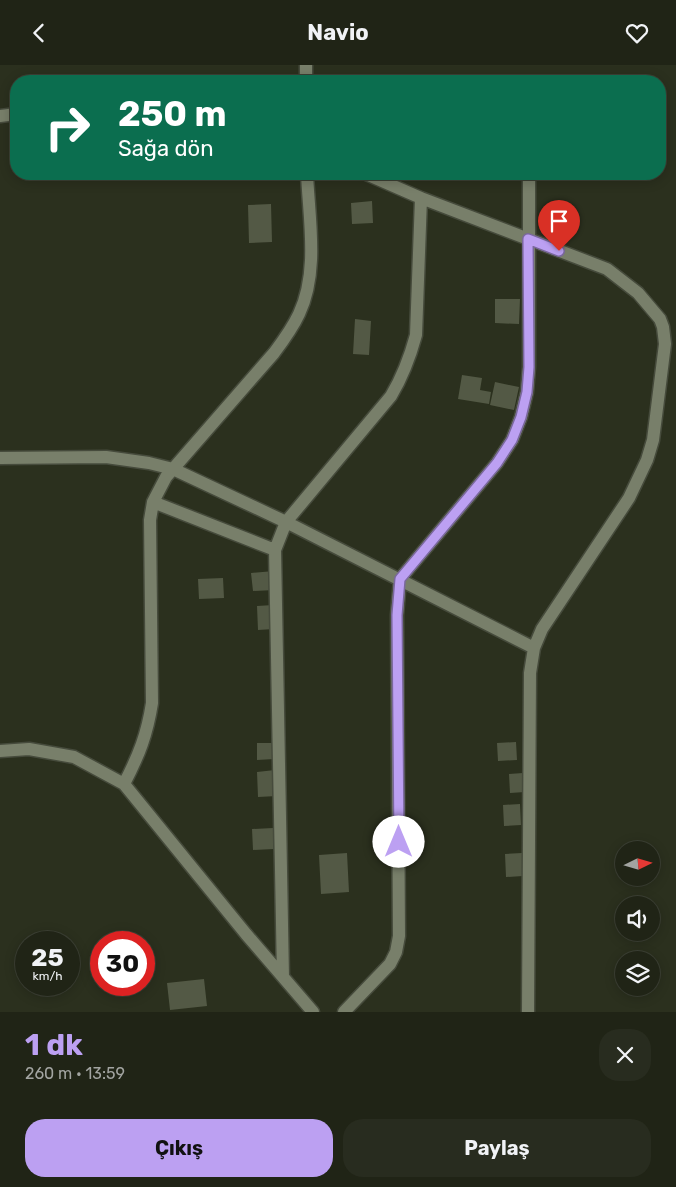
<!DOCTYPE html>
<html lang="tr">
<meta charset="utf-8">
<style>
body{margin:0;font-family:Rubik,sans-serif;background:#282c1f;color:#f1f3f6;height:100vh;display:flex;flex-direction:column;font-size:19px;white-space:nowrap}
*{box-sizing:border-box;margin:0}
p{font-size:16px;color:#a2a4a1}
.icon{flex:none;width:28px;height:28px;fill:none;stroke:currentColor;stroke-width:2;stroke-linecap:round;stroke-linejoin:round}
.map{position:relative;height:947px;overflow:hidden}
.drawer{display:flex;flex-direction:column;background:#202416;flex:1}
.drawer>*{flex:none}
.guide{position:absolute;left:10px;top:10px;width:656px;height:105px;border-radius:20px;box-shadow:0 2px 12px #0003,0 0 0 1px #3d4135;background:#0b6e4f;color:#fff;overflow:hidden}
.needle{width:32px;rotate:85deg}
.controls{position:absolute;left:615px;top:776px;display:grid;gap:10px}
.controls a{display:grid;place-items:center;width:45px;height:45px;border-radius:50%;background:#202416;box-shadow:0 2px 12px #0003,0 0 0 1px #3d4135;font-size:25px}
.speed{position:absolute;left:15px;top:866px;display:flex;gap:10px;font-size:25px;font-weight:700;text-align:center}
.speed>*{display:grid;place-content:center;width:65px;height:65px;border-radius:50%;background:#202416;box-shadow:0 2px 12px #0003,0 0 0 1px #3d4135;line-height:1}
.speed small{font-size:12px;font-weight:400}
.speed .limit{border:8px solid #d22;background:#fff;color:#111}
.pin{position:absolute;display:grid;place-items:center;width:42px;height:42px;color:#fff;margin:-51px -21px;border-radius:50% 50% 50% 0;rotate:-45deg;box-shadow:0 0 5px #0007}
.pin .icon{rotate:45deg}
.me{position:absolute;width:55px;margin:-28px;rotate:0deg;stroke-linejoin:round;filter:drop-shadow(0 0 4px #0008)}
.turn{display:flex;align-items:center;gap:18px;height:105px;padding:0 25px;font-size:22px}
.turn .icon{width:65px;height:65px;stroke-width:2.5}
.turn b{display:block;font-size:35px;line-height:42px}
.round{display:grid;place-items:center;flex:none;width:52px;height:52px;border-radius:20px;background:#282c1f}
.head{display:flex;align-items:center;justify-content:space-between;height:85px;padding:0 25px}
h1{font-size:30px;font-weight:700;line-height:38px;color:#bca0f2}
.action{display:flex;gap:10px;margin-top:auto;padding:10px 25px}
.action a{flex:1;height:58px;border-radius:20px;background:#bca0f2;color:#111;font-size:20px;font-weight:700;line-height:58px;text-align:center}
.action a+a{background:#282c1f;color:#f1f3f6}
header{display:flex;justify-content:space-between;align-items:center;height:65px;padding:0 25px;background:#202416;font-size:22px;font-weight:700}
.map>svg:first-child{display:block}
.building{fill:#535945}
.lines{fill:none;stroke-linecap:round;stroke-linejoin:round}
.minor-casing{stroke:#464b3c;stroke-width:15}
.minor{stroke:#787f6a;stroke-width:12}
.route-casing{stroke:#7a689d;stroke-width:12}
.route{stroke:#bca0f2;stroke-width:9}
</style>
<header><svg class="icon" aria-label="back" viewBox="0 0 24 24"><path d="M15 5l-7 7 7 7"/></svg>Navio<svg class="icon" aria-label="heart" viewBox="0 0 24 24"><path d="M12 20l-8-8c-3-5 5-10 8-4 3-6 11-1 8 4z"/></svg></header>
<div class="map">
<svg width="676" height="947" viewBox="0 0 676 947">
<rect width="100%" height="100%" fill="#2b301e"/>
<path class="building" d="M 372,136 L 373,158 L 352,159 L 351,138 Z
M 271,139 L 272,177 L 249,178 L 248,140 Z
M 495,234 L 520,234 L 519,259 L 495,258 Z
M 355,254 L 371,256 L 369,290 L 353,289 Z
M 462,310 L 482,313 L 480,325 L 491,327 L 489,339 L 458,334 Z
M 495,317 L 519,322 L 514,345 L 490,340 Z
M 274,506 L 275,525 L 253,526 L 251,508 Z
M 223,513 L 224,533 L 199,534 L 198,514 Z
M 273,540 L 274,564 L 258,565 L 257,541 Z
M 516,677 L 517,695 L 498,696 L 497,678 Z
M 257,678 L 274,678 L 274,694 L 257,695 Z
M 275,705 L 277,731 L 258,732 L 257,707 Z
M 523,708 L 525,727 L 510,728 L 509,709 Z
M 520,739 L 521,760 L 504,761 L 503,740 Z
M 273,763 L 274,784 L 253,785 L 252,764 Z
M 347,788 L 349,827 L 321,829 L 319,790 Z
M 522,788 L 523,811 L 506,812 L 505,789 Z
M 204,914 L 207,941 L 170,945 L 167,918 Z"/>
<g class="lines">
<g class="minor-casing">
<path id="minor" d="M 306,16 L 306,0
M 0,51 L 16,49
M 366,109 L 421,133 L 607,204 L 638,228 L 660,254 L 663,262 L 665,279 L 653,375 L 647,395 L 629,433 L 542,564 L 534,583 L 530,608 L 528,947
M 0,393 L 106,392 L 149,398 L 173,404 L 286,457 L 534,583
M 153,437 L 275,485
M 0,686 L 29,684 L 74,692 L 124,719 L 246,869 L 313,947
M 124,719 C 139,690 147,670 152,638 L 150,455 L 153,437 L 166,412 L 274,288 C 283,276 292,264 299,249 C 319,207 309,154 307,109
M 283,912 L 275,485 L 286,457 L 391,331 C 403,311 410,292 416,270 L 421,133
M 344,947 L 390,899 L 396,887 L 399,871 L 397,550 L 400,514 L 497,398 L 512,375 L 521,352 L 527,327 L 529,302 L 529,109"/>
</g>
<use href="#minor" class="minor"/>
</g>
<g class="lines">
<g class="route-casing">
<path id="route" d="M 399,777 L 397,550 L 400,514 L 497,398 L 512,375 L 521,352 L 527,327 L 529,302 L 528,174 L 559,186"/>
</g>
<use href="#route" class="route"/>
</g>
</svg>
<div class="controls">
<a><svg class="needle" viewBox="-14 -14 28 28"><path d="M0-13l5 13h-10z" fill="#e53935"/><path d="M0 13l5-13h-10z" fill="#a2a4a1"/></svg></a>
<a><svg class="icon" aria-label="sound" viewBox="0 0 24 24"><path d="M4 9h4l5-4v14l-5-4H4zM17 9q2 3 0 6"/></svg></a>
<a><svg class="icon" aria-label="layers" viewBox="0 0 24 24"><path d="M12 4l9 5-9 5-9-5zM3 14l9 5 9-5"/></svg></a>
</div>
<div class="speed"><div>25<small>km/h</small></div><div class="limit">30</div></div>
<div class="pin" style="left:559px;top:186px;background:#d93025"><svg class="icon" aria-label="arrive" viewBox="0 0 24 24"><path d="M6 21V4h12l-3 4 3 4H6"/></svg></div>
<svg class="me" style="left:399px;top:777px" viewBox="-20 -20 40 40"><circle r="19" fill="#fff"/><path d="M0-13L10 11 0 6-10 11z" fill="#bca0f2"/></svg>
<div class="guide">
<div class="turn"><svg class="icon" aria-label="right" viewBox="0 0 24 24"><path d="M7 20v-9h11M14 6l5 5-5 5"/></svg><div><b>250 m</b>Sağa dön</div></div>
</div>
</div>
<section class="drawer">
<div class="head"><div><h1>1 dk</h1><p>260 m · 13:59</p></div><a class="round"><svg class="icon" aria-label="close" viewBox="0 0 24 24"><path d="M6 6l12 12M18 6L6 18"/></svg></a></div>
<div class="action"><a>Çıkış</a><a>Paylaş</a></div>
</section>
